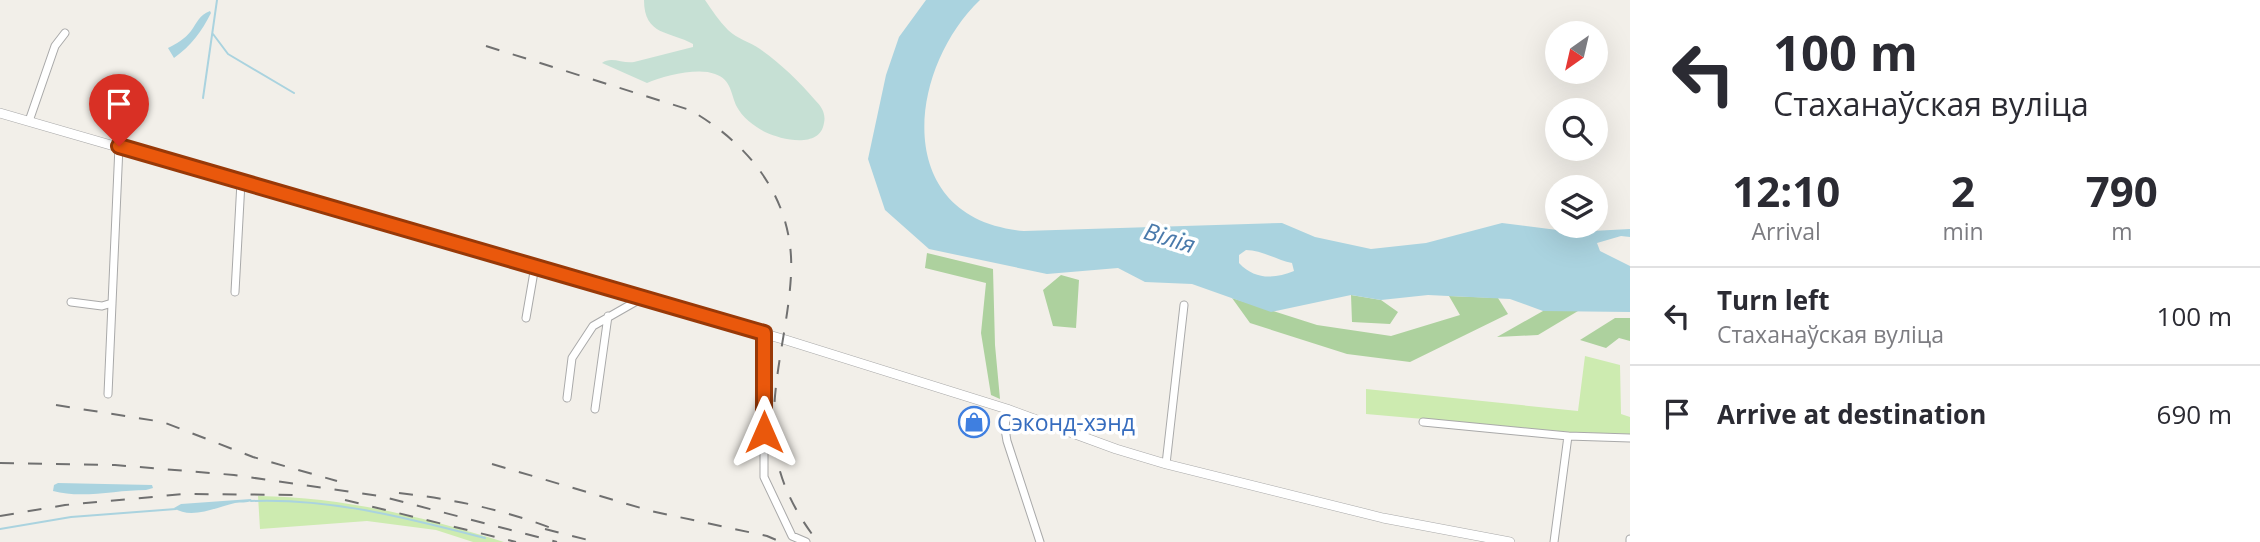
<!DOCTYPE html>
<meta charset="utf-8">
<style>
body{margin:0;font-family:"Open Sans",sans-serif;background:#f7f7f7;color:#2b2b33;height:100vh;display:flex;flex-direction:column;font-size:26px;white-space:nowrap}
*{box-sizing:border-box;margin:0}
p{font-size:23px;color:#7c7c81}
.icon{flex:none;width:38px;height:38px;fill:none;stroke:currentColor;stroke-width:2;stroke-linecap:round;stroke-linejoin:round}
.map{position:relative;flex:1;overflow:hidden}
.sheet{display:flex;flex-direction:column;background:#fff;width:630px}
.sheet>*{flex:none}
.guide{background:#fff;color:#2b2b33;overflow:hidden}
.needle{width:46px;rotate:214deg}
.buttons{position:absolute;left:1545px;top:21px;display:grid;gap:14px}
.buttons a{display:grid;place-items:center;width:63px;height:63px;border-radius:50%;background:#fff;box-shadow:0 7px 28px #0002;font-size:35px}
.pin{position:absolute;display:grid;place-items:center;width:60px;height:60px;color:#fff;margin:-72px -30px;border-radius:50% 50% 50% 0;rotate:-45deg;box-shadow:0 0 7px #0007}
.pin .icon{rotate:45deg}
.me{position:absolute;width:77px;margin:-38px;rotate:0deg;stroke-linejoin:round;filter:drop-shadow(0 0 5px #0008)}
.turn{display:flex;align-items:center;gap:24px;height:147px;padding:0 28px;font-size:32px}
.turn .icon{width:91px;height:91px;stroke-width:2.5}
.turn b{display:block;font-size:49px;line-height:60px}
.eta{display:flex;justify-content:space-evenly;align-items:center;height:119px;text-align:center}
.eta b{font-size:42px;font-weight:700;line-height:49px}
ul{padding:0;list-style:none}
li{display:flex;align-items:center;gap:21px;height:98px;padding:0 28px;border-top:2px solid #e1e1e2}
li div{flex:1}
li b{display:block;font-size:26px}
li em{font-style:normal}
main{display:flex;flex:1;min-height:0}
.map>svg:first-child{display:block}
.grass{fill:#cdebb0}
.forest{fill:#add19e}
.wetland{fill:#c6e0d4}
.water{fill:#aad3df;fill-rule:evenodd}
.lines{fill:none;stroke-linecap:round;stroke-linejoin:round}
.stream{stroke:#aad3df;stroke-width:2}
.minor-casing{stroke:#a9a9a9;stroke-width:9}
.tertiary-casing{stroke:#a9a9a9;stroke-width:10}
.minor{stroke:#fff;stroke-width:7}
.tertiary{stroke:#fff;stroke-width:9}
.rail{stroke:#707070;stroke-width:2;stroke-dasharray:14 14;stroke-linecap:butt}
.route-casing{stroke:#983908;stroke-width:18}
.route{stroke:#ea580c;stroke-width:12}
.labels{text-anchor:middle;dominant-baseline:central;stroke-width:7;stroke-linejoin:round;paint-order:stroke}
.shop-label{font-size:23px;fill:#366cbe;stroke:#fff;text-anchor:start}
.water-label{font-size:24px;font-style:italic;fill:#4a7aab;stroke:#fff}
</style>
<main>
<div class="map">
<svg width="1630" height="542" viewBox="0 0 1630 542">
<rect width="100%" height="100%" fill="#f2efe9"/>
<path class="grass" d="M 1585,356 L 1620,365 L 1621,414 L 1630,417 L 1630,434 L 1570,432 L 1366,414 L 1366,389 L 1578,411 Z
M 258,496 C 343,497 424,517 504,542 L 473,542 L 436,530 L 367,521 L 260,529 Z"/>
<path class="forest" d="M 927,253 L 993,269 L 995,345 L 1000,399 L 991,395 L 981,333 L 986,283 L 925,268 Z
M 1061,275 L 1079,280 L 1076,328 L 1053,326 L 1043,290 Z
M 1351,295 L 1381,300 L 1398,312 L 1390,324 L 1352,322 Z
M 1449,296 L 1498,298 L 1508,314 L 1410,362 L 1347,354 L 1250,323 L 1232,298 L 1317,325 L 1391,336 L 1460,315 Z
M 1543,311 L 1578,311 L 1538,335 L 1497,337 Z
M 1615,318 L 1630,318 L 1630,341 L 1619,338 L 1606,348 L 1580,340 Z"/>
<path class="wetland" d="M 644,0 L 705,0 C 712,10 719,21 728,30 C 737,39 750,42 760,49 C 780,63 799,81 815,100 C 822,107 826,114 824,123 C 820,149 782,140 765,132 C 755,127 742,117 737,107 C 730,93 732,80 715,74 C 698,67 663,76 647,83 L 602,63 C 611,56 623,64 634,62 L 693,47 L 693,44 C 670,31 644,36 644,0 Z"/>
<path class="water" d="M 926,0 L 980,0 C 906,71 892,220 1024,231 L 1282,223 L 1315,237 L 1371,249 L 1426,243 L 1502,223 L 1573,232 L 1630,229 L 1630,237 L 1621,236 L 1597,243 L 1600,251 L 1630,266 L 1630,312 L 1543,311 L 1510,299 L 1428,295 L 1381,300 L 1351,295 L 1271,312 L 1192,284 L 1145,282 L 1118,268 L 1047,274 L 929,249 L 885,210 L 868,159 L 886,75 L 899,37 ZM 1246,250 C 1261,250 1277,260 1292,263 L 1294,271 C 1274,279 1255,280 1239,263 L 1239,255 Z
M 210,11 L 211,13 C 202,31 191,46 174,58 L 168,48 C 176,44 185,39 191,31 C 197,23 199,15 210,11 Z
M 58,483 L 152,485 L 153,488 L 146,490 C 116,490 82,499 53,491 L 54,485 Z
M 251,499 L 252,501 C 246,503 241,502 235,503 C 217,507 191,520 174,508 L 181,504 Z"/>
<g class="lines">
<path class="stream" d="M 213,34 L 228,54 L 294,93
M 203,98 L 217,0
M 251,501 C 332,498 407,518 485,538
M 0,529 L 71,517 L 176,509"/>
<g class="minor-casing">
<path id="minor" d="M 29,121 L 55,46 L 65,33
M 235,292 L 241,182
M 71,302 L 102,306 L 112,303
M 526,318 L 535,266
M 764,333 L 764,477 L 792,536 L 806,542
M 108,394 L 119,146
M 567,398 L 572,358 L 593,326 L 642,298
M 595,409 L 608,316
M 1007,409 L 1005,429 L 1007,441 L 1040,542
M 1423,422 L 1568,436 L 1630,438
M 1166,464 L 1184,305
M 1554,542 L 1568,436
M 1630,542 L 1630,539"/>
</g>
<g class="tertiary-casing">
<path id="tertiary" d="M 0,113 L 786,340 L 1007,409 L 1116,449 L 1166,464 L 1383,518 L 1510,542"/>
</g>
<use href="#minor" class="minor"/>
<use href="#tertiary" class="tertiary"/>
<path class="rail" d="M 486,46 L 690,110 C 751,145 795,201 791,275 C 788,332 769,387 775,445 C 778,480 796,514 818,542
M 56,405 L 163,422 L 253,457 L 337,481
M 0,463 L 115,465 L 234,475 L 380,496 L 557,542
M 492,464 L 651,511 L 767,536 L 781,542
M 399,493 C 453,499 506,510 556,530
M 345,500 L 516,542
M 0,516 L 65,505 L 184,494 L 306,495
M 545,529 L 596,542"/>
</g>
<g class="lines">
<g class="route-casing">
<path id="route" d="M 119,146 L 764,333 L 764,432"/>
</g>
<use href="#route" class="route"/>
</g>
<defs>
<g id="shop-ring" transform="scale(1.575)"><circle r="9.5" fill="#fff" stroke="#3f7fe0" stroke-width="1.5"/><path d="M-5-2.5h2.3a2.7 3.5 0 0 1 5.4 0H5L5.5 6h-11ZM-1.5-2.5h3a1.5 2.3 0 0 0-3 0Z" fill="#3f7fe0"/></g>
</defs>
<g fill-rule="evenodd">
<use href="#shop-ring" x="974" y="422"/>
</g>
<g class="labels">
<g class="shop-label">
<text x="997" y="422">Сэконд-хэнд</text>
</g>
<g class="water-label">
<text transform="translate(1170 237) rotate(17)">Вілія</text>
</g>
</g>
</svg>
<div class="buttons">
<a><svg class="needle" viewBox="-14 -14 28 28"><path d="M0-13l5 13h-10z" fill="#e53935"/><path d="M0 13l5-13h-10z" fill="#7c7c81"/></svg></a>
<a><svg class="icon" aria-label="search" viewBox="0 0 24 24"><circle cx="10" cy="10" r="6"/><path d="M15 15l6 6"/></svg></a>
<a><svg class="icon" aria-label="layers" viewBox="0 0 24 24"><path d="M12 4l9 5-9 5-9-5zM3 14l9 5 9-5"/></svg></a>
</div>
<div class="pin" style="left:119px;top:146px;background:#d93025"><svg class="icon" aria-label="arrive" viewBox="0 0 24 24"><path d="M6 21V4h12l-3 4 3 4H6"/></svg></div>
<svg class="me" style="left:764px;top:432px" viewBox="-20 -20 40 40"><path d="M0-17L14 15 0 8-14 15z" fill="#ea580c" stroke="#fff" stroke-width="4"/></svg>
</div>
<section class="sheet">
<div class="guide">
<div class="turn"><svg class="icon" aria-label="left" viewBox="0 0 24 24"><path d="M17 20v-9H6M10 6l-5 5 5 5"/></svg><div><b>100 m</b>Стаханаўская вуліца</div></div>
</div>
<div class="eta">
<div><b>12:10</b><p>Arrival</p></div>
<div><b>2</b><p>min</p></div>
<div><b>790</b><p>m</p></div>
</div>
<ul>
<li><svg class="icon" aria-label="left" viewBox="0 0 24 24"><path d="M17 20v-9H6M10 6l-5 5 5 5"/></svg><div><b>Turn left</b><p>Стаханаўская вуліца</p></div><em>100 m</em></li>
<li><svg class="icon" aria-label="arrive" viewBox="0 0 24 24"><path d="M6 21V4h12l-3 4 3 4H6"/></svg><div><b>Arrive at destination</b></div><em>690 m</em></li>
</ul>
</section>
</main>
